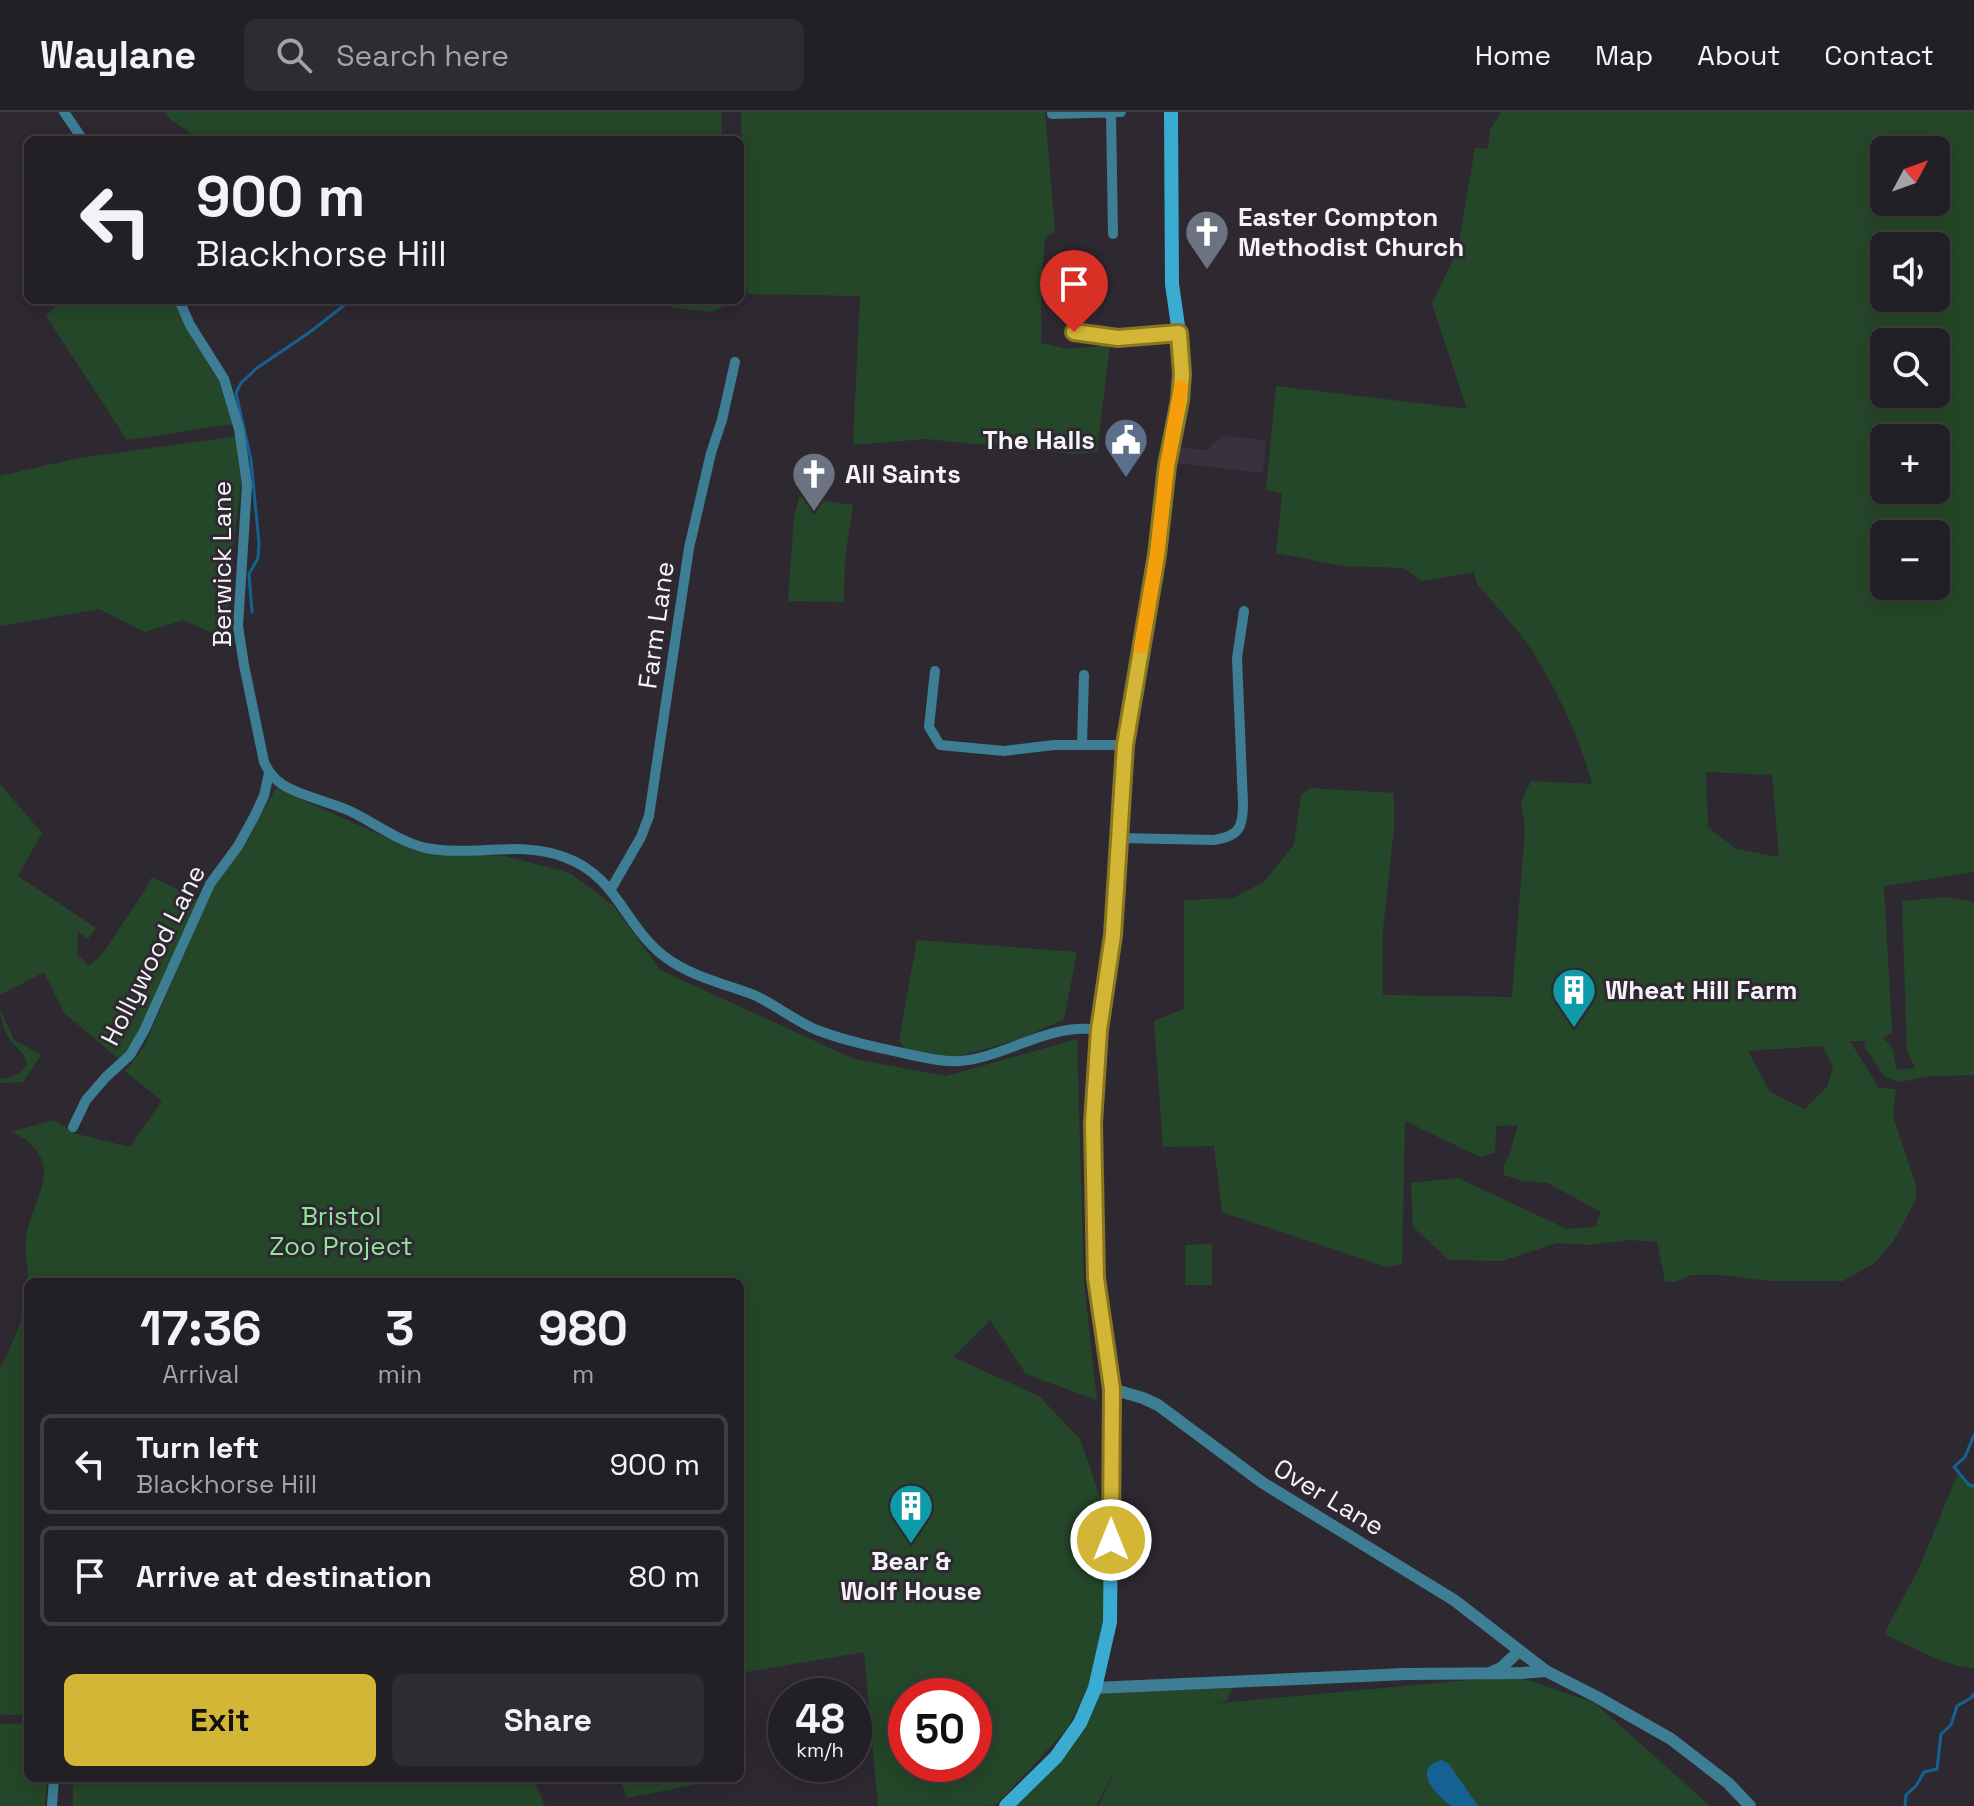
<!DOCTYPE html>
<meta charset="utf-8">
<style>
body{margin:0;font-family:"Space Grotesk",sans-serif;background:#2e2c32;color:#f1f3f6;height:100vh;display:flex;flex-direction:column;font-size:30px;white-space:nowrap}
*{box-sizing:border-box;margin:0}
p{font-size:26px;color:#a2a2a7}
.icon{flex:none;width:44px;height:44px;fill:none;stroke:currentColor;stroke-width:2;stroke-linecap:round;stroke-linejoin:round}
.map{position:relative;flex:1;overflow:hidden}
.details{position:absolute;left:24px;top:1166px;width:720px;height:504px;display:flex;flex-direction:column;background:#221f25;border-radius:12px;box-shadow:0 4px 20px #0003,0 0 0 2px #3f3d42}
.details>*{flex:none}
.guide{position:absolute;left:24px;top:24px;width:720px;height:168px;border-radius:12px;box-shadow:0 4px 20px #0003,0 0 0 2px #3f3d42;background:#221f25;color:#f1f3f6;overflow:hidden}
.needle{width:52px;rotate:49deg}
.fabs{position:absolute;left:1870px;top:24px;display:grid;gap:16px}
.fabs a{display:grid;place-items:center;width:80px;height:80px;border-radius:12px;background:#221f25;box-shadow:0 4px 20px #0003,0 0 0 2px #3f3d42;font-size:40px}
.speed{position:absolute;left:768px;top:1566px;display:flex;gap:16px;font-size:40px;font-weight:700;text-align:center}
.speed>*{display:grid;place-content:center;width:104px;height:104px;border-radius:50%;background:#221f25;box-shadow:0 4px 20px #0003,0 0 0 2px #3f3d42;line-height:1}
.speed small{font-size:20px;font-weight:400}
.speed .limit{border:12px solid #d22;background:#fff;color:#111}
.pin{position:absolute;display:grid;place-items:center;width:68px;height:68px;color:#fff;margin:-82px -34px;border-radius:50% 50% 50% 0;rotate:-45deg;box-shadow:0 0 8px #0007}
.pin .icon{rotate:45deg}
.me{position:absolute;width:88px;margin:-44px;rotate:0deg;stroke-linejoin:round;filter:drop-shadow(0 0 6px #0008)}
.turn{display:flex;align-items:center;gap:28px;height:168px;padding:0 40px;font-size:36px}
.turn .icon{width:104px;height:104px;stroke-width:2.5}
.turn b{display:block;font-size:56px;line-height:68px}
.eta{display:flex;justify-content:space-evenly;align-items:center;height:136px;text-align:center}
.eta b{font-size:48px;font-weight:700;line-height:56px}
.action{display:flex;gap:16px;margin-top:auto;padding:16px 40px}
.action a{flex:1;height:92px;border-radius:12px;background:#d3b635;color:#111;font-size:32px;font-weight:700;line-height:92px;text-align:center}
.action a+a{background:#2e2c32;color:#f1f3f6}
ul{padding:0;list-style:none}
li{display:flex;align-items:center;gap:24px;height:100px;margin:0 16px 12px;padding:0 24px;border:4px solid #3f3d42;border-radius:12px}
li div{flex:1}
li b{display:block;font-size:30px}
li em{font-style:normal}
header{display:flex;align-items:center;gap:48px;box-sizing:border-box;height:112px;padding:0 40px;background:#221f25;border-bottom:2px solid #3f3d42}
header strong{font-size:38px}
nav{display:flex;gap:44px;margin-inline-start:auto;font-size:28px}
.search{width:560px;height:72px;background:#2e2c32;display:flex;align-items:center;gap:20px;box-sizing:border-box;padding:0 28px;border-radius:12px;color:#a2a2a7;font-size:30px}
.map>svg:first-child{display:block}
.built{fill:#39313d}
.green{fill:#254729;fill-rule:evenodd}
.water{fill:#166194}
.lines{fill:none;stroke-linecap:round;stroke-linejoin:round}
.stream{stroke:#166194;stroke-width:3}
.minor{stroke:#3d7e95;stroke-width:10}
.tertiary{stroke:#3d7e95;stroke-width:12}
.secondary{stroke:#3aacd2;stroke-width:14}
.route-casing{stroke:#897622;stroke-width:20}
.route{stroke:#d3b635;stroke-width:14}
.slow{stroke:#f59e0b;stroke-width:14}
.labels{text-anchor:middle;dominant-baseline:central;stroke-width:6;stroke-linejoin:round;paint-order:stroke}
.poi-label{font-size:26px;font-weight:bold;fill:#f6f3f8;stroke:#2e2931;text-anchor:start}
.street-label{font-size:26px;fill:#f6f3f8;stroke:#2e2931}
.park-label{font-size:26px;fill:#90e79a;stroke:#2e2931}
</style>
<header>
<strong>Waylane</strong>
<div class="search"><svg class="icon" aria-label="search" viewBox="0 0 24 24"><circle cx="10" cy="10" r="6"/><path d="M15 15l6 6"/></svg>Search here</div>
<nav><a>Home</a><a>Map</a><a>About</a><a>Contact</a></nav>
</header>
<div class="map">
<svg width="1974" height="1694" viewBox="0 0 1974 1694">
<rect width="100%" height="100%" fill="#2e2931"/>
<path class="built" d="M 1222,324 L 1266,328 L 1263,361 L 1177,351 L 1180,335 L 1207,338 Z"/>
<path class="green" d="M 164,0 L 721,0 L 722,28 L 201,28 L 171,8 Z
M 741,0 L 1045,0 L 1055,119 L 1045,126 L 1041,179 L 1041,231 L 1068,237 L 1110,233 L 1097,340 L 1074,342 L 926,327 L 853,333 L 860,184 L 749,182 L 746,175 L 742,95 Z
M 1501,0 L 1974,0 L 1974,760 L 1884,774 L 1892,920 L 1883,926 L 1892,935 L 1897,958 L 1915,956 L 1907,938 L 1902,789 L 1945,785 L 1974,790 L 1974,963 L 1932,964 L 1899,970 L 1884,964 L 1864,935 L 1866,929 L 1850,929 L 1879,976 L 1896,977 L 1893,1004 L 1916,1073 L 1916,1088 L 1894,1128 L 1875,1151 L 1843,1169 L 1770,1169 L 1720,1163 L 1691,1163 L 1675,1170 L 1665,1169 L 1657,1130 L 1630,1128 L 1589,1133 L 1557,1131 L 1502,1149 L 1449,1148 L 1413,1115 L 1411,1071 L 1458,1066 L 1567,1117 L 1595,1115 L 1601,1100 L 1548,1071 L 1523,1069 L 1504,1063 C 1503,1047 1508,1050 1511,1038 C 1513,1029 1515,1021 1518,1013 L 1496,1014 L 1495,1041 L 1480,1045 L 1405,1009 L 1402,1152 L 1387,1155 L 1222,1100 L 1214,1034 L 1163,1035 L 1154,909 L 1184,897 L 1184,788 L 1233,786 L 1264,770 L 1294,733 L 1301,683 L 1310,676 L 1394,681 L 1394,716 L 1383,817 L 1383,883 L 1512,885 L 1525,717 L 1521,690 L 1531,669 L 1592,672 C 1580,626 1558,580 1533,540 C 1517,516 1496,494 1477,472 L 1474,460 L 1422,469 L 1404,456 L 1342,454 L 1276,441 L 1282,382 L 1266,378 L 1276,274 L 1467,297 L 1432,192 L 1458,137 L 1475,36 L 1488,37 L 1490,18 ZM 1884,38 L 1936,38 L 1936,90 L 1884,90 ZM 1884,134 L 1936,134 L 1936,186 L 1884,186 ZM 1884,230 L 1936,230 L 1936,282 L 1884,282 ZM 1936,326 L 1936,378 L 1884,378 L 1884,326 ZM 1936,422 L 1936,474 L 1884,474 L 1884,422 ZM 1706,660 L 1772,663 L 1779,745 L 1736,737 L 1708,715 ZM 1823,934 L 1833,955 L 1827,975 L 1805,997 L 1770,980 L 1748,939 Z
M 62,188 L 173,188 L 192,226 L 219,270 L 233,312 L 127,328 L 46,204 Z
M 647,188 L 725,188 L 725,194 L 711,200 L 675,196 Z
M 232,325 L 236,325 L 241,372 L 232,443 L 227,510 L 237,532 L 183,508 L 145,520 L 99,497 L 0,514 L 0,364 L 79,346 Z
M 799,385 L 853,393 L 845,446 L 844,490 L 788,489 L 794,406 Z
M 0,672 L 42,721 L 18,764 L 96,816 L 88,827 L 78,820 L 77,842 L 89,854 C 106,840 109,832 121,814 C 132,797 143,783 152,765 L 199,788 L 134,929 L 120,948 L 64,901 L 44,860 L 0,883 Z
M 276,676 L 416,739 L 505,744 L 570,761 L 614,794 L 660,858 L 854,947 L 946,964 L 1077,927 L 1084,1170 L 1097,1288 L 1026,1262 L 990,1208 L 953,1245 L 1039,1284 L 1080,1327 L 1103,1394 L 1103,1509 L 1089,1574 L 1067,1617 L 997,1692 L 987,1694 L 878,1694 L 864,1540 L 740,1561 L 740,1170 L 28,1170 L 28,1604 L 0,1602 L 0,1256 C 9,1243 26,1197 28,1181 C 30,1161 23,1139 27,1120 C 31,1100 43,1081 44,1060 C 44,1041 28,1026 11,1020 L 54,1008 L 77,1022 L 130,1035 L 162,989 L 125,959 L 144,935 L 212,778 L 248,727 ZM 906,1584 L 974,1584 L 974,1652 L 906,1652 Z
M 917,828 L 1077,840 L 1064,907 L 1021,927 L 956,945 L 905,938 L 899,928 Z
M 0,897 L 14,928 L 41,943 L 23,970 L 0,971 L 0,967 C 12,966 19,963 27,953 C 26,942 19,939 12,930 C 5,921 1,908 0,897 Z
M 1212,1132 L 1212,1173 L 1185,1173 L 1185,1133 Z
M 1957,1363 L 1974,1373 L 1974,1556 C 1955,1558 1903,1531 1884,1522 L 1921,1452 Z
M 1515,1564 L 1595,1591 L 1710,1694 L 1099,1694 L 1115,1658 L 1096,1694 L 1010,1694 L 1070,1637 L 1100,1582 L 1232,1576 L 1227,1589 L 1210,1592 Z
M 28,1611 L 28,1666 L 47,1666 L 45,1694 L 0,1694 L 0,1612 Z
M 73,1666 L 533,1666 L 545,1694 L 73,1694 Z
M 619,1666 L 725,1666 L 725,1667 L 627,1686 Z"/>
<path class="water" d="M 1442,1648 L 1449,1652 L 1478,1694 L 1451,1694 C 1436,1683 1410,1656 1442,1648 Z"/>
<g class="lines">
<path class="stream" d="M 252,500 L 249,462 L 258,446 L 259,431 L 251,348 L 236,281 L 241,271 L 257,256 L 310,220 L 351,188
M 1974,1323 L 1965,1345 L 1954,1355 L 1969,1373 L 1974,1374
M 1905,1694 L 1906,1683 L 1916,1674 L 1924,1660 L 1937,1657 L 1941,1622 L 1951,1613 L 1957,1594 L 1971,1586 L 1974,1582"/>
<path class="minor" d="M 64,0 L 83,28
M 1111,0 L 1113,122
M 1052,2 L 1121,0
M 179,188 L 190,213 L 224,267 L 239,317 L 247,373 L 238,514 L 244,553 L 264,650 C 268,659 274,667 283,673 C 301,684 330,690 350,699 C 373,710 401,731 426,736 C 472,745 519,728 564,745 C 618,764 624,814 665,845 C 690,864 725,872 754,883 C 776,893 795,909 817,918 C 848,930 884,937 917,944 C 930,947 945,950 959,949 C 1005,946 1049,910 1099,918
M 1074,220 L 1118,226 L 1179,221
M 935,559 L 929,615 L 940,633 L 1004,639 L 1054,633 L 1125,633
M 1082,632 L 1084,563
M 1118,726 L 1214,728 C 1239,724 1243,716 1243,692 L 1237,546 L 1244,499
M 611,777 L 641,725 L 649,704 L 689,436 L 711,341 L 722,308 L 735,250
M 73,1015 L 86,988 L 106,965 L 130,943 L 144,919 L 210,772 L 238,734 L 254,705 L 264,684 L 269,661
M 52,1694 L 54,1666"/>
<path class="tertiary" d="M 1112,1277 L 1143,1286 L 1158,1293 L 1263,1371 L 1454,1488 L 1546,1559 L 1597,1585 L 1671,1627 L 1728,1671 L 1750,1694
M 1492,1560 L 1501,1556 L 1519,1539
M 1095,1576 L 1406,1562 L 1522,1561 L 1546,1559"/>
<path class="secondary" d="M 1006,1694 L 1056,1645 L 1080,1611 L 1095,1576 L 1110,1510 L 1112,1277 L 1096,1166 L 1093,1011 L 1099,918 L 1113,823 L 1125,633 L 1157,443 L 1167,354 L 1180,288 L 1182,262 L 1181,235 L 1172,172 L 1171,0"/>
</g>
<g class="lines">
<g class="route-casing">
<path id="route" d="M 1074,220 L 1118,226 L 1179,221 L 1182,262 L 1180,288 L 1167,354 L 1157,443 L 1125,633 L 1113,823 L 1099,918 L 1093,1011 L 1096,1166 L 1112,1277 L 1111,1428"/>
</g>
<use href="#route" class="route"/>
<path class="slow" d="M 1141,535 L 1157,443 L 1167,354 L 1181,275"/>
</g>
<defs>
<g id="church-pin" transform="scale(2.3)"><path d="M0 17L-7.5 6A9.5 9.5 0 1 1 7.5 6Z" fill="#6b7280" stroke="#2e2931"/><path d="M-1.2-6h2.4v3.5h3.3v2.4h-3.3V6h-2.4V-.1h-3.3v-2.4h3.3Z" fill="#fff"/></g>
<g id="civic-pin" transform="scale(2.3)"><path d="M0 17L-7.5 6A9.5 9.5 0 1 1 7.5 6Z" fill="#5c6f8a" stroke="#2e2931"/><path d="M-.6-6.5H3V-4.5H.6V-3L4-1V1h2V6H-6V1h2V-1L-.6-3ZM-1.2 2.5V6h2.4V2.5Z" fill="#fff"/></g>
<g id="building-pin" transform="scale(2.3)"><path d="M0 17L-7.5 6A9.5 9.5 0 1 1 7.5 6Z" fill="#0f9aa8" stroke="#2e2931"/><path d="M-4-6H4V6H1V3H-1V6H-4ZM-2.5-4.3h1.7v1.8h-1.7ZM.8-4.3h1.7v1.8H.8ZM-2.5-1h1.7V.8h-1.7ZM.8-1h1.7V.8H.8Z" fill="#fff"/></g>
</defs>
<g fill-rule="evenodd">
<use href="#church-pin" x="1207" y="120"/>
<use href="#civic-pin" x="1126" y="328"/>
<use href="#church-pin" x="814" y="362"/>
<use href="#building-pin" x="1574" y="878"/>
<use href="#building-pin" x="911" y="1394"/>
</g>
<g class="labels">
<g class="poi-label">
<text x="1238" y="105">Easter Compton<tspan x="1238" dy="30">Methodist Church</tspan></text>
<text x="1095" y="328" text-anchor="end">The Halls</text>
<text x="845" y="362">All Saints</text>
<text x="1605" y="878">Wheat Hill Farm</text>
<text x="911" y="1449" text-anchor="middle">Bear &amp;<tspan x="911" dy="30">Wolf House</tspan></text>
</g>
<g class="street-label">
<text transform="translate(222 452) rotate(-90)">Berwick Lane</text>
<text transform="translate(656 513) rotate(-82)">Farm Lane</text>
<text transform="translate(153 843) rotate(-63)">Hollywood Lane</text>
<text transform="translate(1329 1385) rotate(31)">Over Lane</text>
</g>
<g class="park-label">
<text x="341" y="1104">Bristol<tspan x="341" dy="30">Zoo Project</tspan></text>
</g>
</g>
</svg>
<div class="fabs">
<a><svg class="needle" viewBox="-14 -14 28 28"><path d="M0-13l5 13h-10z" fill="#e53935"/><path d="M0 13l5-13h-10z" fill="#a2a2a7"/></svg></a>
<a><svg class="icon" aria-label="sound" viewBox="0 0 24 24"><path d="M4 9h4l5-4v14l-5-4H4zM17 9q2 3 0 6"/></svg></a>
<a><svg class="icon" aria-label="search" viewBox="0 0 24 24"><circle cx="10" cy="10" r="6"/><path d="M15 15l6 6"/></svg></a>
<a>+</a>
<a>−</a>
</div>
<div class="speed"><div>48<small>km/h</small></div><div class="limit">50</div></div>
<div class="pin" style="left:1074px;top:220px;background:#d93025"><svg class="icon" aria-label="arrive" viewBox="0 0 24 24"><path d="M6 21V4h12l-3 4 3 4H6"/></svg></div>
<svg class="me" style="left:1111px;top:1428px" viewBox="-20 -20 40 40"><circle r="17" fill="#d3b635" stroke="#fff" stroke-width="3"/><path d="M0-11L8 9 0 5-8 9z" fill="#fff"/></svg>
<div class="guide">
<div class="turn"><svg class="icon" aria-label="left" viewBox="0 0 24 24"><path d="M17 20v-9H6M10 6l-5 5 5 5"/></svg><div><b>900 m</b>Blackhorse Hill</div></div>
</div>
<section class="details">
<div class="eta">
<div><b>17:36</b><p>Arrival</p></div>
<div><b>3</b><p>min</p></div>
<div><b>980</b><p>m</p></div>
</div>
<ul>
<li><svg class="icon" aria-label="left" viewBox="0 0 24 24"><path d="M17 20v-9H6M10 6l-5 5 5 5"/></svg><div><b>Turn left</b><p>Blackhorse Hill</p></div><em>900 m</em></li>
<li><svg class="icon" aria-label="arrive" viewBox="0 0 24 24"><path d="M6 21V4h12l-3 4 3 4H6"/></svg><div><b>Arrive at destination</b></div><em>80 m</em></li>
</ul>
<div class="action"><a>Exit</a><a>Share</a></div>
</section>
</div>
